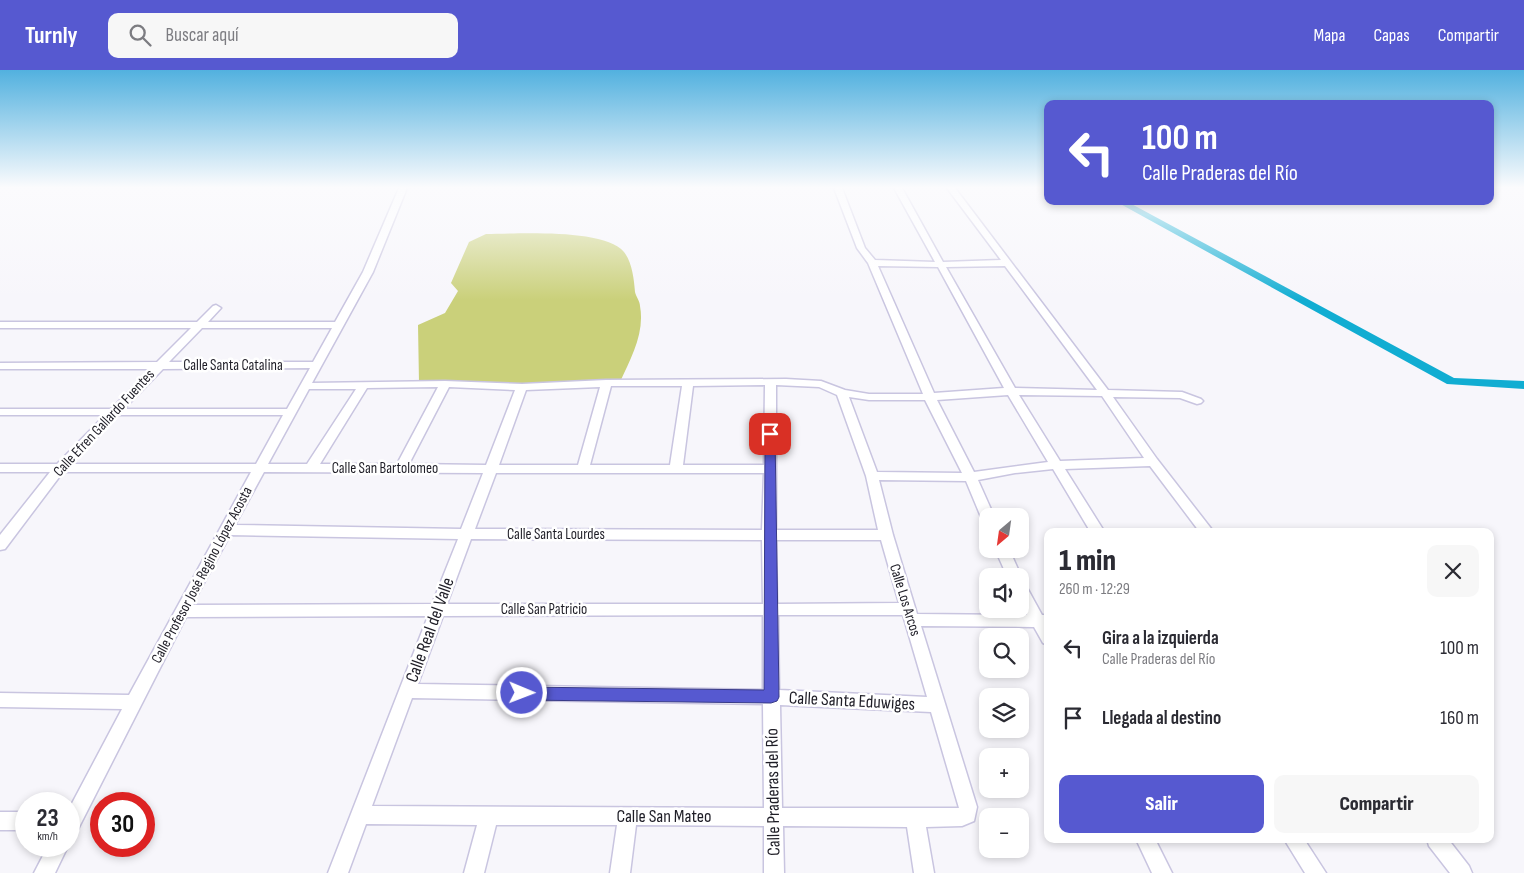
<!DOCTYPE html>
<html lang="es">
<meta charset="utf-8">
<style>
body{margin:0;font-family:"Sofia Sans Condensed",sans-serif;background:#f7f7f7;color:#2b2b33;height:100vh;display:flex;flex-direction:column;font-size:19px;white-space:nowrap}
*{box-sizing:border-box;margin:0}
p{font-size:16px;color:#7c7c81}
.icon{flex:none;width:28px;height:28px;fill:none;stroke:currentColor;stroke-width:2;stroke-linecap:round;stroke-linejoin:round}
.map{position:relative;flex:1;overflow:hidden}
.drawer{position:absolute;left:1044px;top:458px;width:450px;height:315px;display:flex;flex-direction:column;background:#fff;border-radius:10px;box-shadow:0 2px 8px #0003}
.drawer>*{flex:none}
.top-card{position:absolute;left:1044px;top:30px;width:450px;height:105px;border-radius:10px;box-shadow:0 2px 8px #0003;background:#5659d0;color:#fff;overflow:hidden}
.needle{width:32px;rotate:209deg}
.buttons{position:absolute;left:979px;top:438px;display:grid;gap:10px}
.buttons a{display:grid;place-items:center;width:50px;height:50px;border-radius:10px;background:#fff;box-shadow:0 2px 8px #0003;font-size:25px}
.speed{position:absolute;left:15px;top:722px;display:flex;gap:10px;font-size:25px;font-weight:700;text-align:center}
.speed>*{display:grid;place-content:center;width:65px;height:65px;border-radius:50%;background:#fff;box-shadow:0 2px 8px #0003;line-height:1}
.speed small{font-size:12px;font-weight:400}
.speed .limit{border:8px solid #d22;background:#fff;color:#111}
.pin{position:absolute;display:grid;place-items:center;width:42px;height:42px;color:#fff;margin:-21px;border-radius:10px;box-shadow:0 2px 8px #0006}
.me{position:absolute;width:55px;margin:-28px;rotate:91deg;stroke-linejoin:round;filter:drop-shadow(0 0 4px #0008)}
.turn{display:flex;align-items:center;gap:18px;height:105px;padding:0 15px;font-size:22px}
.turn .icon{width:65px;height:65px;stroke-width:2.5}
.turn b{display:block;font-size:35px;line-height:42px}
.round{display:grid;place-items:center;flex:none;width:52px;height:52px;border-radius:10px;background:#f7f7f7}
.summary{display:flex;align-items:center;justify-content:space-between;height:85px;padding:0 15px}
h1{font-size:30px;font-weight:800;line-height:38px}
.action{display:flex;gap:10px;margin-top:auto;padding:10px 15px}
.action a{flex:1;height:58px;border-radius:10px;background:#5659d0;color:#fff;font-size:20px;font-weight:800;line-height:58px;text-align:center}
.action a+a{background:#f7f7f7;color:#2b2b33}
ul{padding:0;list-style:none}
li{display:flex;align-items:center;gap:15px;height:70px;padding:0 15px}
li div{flex:1}
li b{display:block;font-size:19px}
li em{font-style:normal}
header{display:flex;align-items:center;gap:30px;box-sizing:border-box;height:70px;padding:0 25px;background:#5659d0;color:#fff}
header strong{font-size:24px}
nav{display:flex;gap:28px;margin-inline-start:auto;font-size:18px}
.search{width:350px;height:45px;background:#f7f7f7;display:flex;align-items:center;gap:12px;box-sizing:border-box;padding:0 18px;border-radius:10px;color:#7c7c81;font-size:19px}
.map>svg:first-child{display:block}
.green{fill:#cad07a}
.lines{fill:none;stroke-linecap:round;stroke-linejoin:round}
.canal{fill:#11add2;fill-rule:evenodd}
.minor-casing{stroke:#c9c5e0;stroke-width:3}
.minor{fill:#fff;fill-rule:evenodd}
.route{fill:#5659d0;stroke:#383a87}
.labels{text-anchor:middle;dominant-baseline:central;stroke-width:5;stroke-linejoin:round;paint-order:stroke}
.street-label{font-size:15px;fill:#1e1d26;stroke:#fff}
.near-street-label{font-size:18px;fill:#1e1d26;stroke:#fff}
</style>
<header>
<strong>Turnly</strong>
<div class="search"><svg class="icon" aria-label="search" viewBox="0 0 24 24"><circle cx="10" cy="10" r="6"/><path d="M15 15l6 6"/></svg>Buscar aquí</div>
<nav><a>Mapa</a><a>Capas</a><a>Compartir</a></nav>
</header>
<div class="map">
<svg width="1524" height="803" viewBox="0 0 1524 803">
<rect width="100%" height="100%" fill="#f7f6fb"/>
<path class="green" d="M 486,164 C 516,164 604,158 624,182 C 632,192 634,209 635,222 C 636,227 640,231 640,236 C 645,263 631,288 620,312 L 605,315 L 419,313 L 418,255 L 445,243 L 458,221 L 451,213 L 469,172 Z"/>
<g class="lines">
<path class="canal" d="M 1115,131 L 1126,131 L 1454,308 L 1524,311 L 1524,319 L 1447,314 Z"/>
<g class="minor-casing">
<path id="minor" d="M 399,118 L 407,118 L 373,202 L 312,313 L 445,311 L 522,314 L 606,310 L 786,309 L 821,311 L 845,320 L 869,324 L 923,324 L 868,193 L 857,178 L 834,118 L 842,118 L 865,178 L 875,190 L 935,192 L 894,118 L 902,118 L 943,192 L 1001,190 L 947,118 L 955,118 L 1108,320 L 1182,322 L 1201,329 L 1203,331 L 1201,333 L 1197,334 L 1180,328 L 1113,327 L 1157,389 L 1213,461 L 1199,461 L 1150,396 L 1065,399 L 1104,461 L 1090,461 L 1053,399 L 1015,403 L 978,410 L 994,446 L 988,446 L 988,451 L 981,447 L 966,411 L 879,410 L 893,465 L 917,544 L 1027,545 L 1020,532 L 1020,512 L 1025,514 L 1042,545 L 1048,545 L 1048,575 L 1043,573 L 1034,557 L 921,556 L 977,737 L 974,751 L 962,756 L 926,757 L 934,803 L 914,803 L 907,757 L 783,756 L 784,803 L 764,803 L 764,756 L 636,755 L 630,803 L 610,803 L 617,755 L 496,755 L 484,803 L 464,803 L 477,755 L 366,754 L 348,803 L 328,803 L 428,546 L 186,547 L 76,763 L 69,766 L 69,739 L 122,639 L 0,637 L 0,623 L 129,625 L 251,402 L 63,402 L 5,479 L 0,480 L 0,465 L 50,402 L 0,402 L 0,394 L 57,394 L 105,345 L 0,345 L 0,339 L 111,339 L 151,299 L 0,299 L 0,293 L 157,292 L 191,258 L 0,258 L 0,252 L 197,252 L 213,236 L 216,235 L 221,238 L 208,252 L 335,252 L 363,202 ZM 878,196 L 938,197 L 1004,318 L 934,323 ZM 1005,196 L 1097,320 L 1015,318 L 946,197 ZM 202,258 L 332,258 L 313,292 L 169,292 ZM 310,298 L 287,339 L 124,339 L 163,299 ZM 765,315 L 764,395 L 683,395 L 693,316 ZM 776,315 L 819,317 L 837,325 L 866,406 L 878,460 L 776,460 ZM 611,316 L 682,316 L 670,395 L 590,395 ZM 438,317 L 397,394 L 320,394 L 367,318 ZM 449,317 L 515,320 L 486,395 L 409,394 ZM 600,317 L 578,395 L 499,395 L 526,320 ZM 309,319 L 356,319 L 307,394 L 268,394 ZM 1008,325 L 1048,392 L 974,402 L 937,330 ZM 1019,325 L 1102,326 L 1144,388 L 1060,391 ZM 849,327 L 869,330 L 925,330 L 962,403 L 877,402 ZM 118,345 L 283,345 L 256,394 L 71,394 ZM 264,402 L 483,403 L 461,459 L 235,455 ZM 496,403 L 764,403 L 762,460 L 475,459 ZM 230,465 L 458,469 L 432,534 L 192,535 ZM 471,469 L 762,470 L 763,534 L 447,534 ZM 776,470 L 881,470 L 899,533 L 777,534 ZM 763,545 L 763,620 L 418,614 L 443,546 ZM 778,545 L 903,545 L 927,627 L 779,620 ZM 412,628 L 763,634 L 764,738 L 372,736 ZM 780,635 L 931,642 L 959,738 L 782,738 Z
M 995,479 L 1009,479 L 1021,506 L 1020,508 L 1020,506 L 1007,506 Z
M 0,742 L 26,742 L 26,760 L 0,760 Z
M 1136,769 L 1155,769 L 1172,803 L 1152,803 Z
M 1284,769 L 1304,769 L 1326,803 L 1305,803 Z
M 1427,769 L 1448,769 L 1469,796 L 1472,803 L 1450,803 L 1429,776 Z
M 48,776 L 68,776 L 55,803 L 34,803 Z"/>
</g>
<use href="#minor" class="minor"/>
</g>
<linearGradient id="sky" x2="0" y2="1"><stop stop-color="#52b1df"/><stop offset="0.51" stop-color="#fbfbfd"/><stop offset="1" stop-color="#fbfbfd" stop-opacity="0"/></linearGradient>
<rect width="1524" height="230" fill="url(#sky)"/>
<path class="route" d="M 770,361 L 775,364 L 779,627 L 777,631 L 771,633 L 522,630 L 517,628 L 515,623 L 517,619 L 522,617 L 764,620 L 765,364 Z"/>
<g class="labels">
<g class="street-label">
<text x="233" y="295">Calle Santa Catalina</text>
<text transform="translate(104 353) rotate(-47)">Calle Efren Gallardo Fuentes</text>
<text x="385" y="398">Calle San Bartolomeo</text>
<text x="556" y="464">Calle Santa Lourdes</text>
<text transform="translate(202 505) rotate(-62)">Calle Profesor José Regino López Acosta</text>
<text transform="translate(905 530) rotate(73)">Calle Los Arcos</text>
<text x="544" y="539">Calle San Patricio</text>
</g>
<g class="near-street-label">
<text transform="translate(430 560) rotate(-70)">Calle Real del Valle</text>
<text transform="translate(852 631) rotate(3)">Calle Santa Eduwiges</text>
<text transform="translate(773 722) rotate(-91)">Calle Praderas del Río</text>
<text x="664" y="746">Calle San Mateo</text>
</g>
</g>
</svg>
<div class="buttons">
<a><svg class="needle" viewBox="-14 -14 28 28"><path d="M0-13l5 13h-10z" fill="#e53935"/><path d="M0 13l5-13h-10z" fill="#7c7c81"/></svg></a>
<a><svg class="icon" aria-label="sound" viewBox="0 0 24 24"><path d="M4 9h4l5-4v14l-5-4H4zM17 9q2 3 0 6"/></svg></a>
<a><svg class="icon" aria-label="search" viewBox="0 0 24 24"><circle cx="10" cy="10" r="6"/><path d="M15 15l6 6"/></svg></a>
<a><svg class="icon" aria-label="layers" viewBox="0 0 24 24"><path d="M12 4l9 5-9 5-9-5zM3 14l9 5 9-5"/></svg></a>
<a>+</a>
<a>−</a>
</div>
<div class="speed"><div>23<small>km/h</small></div><div class="limit">30</div></div>
<div class="pin" style="left:770px;top:364px;background:#d93025"><svg class="icon" aria-label="arrive" viewBox="0 0 24 24"><path d="M6 21V4h12l-3 4 3 4H6"/></svg></div>
<svg class="me" style="left:522px;top:623px" viewBox="-20 -20 40 40"><circle r="17" fill="#5659d0" stroke="#fff" stroke-width="3"/><path d="M0-11L8 9 0 5-8 9z" fill="#fff"/></svg>
<div class="top-card">
<div class="turn"><svg class="icon" aria-label="left" viewBox="0 0 24 24"><path d="M17 20v-9H6M10 6l-5 5 5 5"/></svg><div><b>100 m</b>Calle Praderas del Río</div></div>
</div>
<section class="drawer">
<div class="summary"><div><h1>1 min</h1><p>260 m · 12:29</p></div><a class="round"><svg class="icon" aria-label="close" viewBox="0 0 24 24"><path d="M6 6l12 12M18 6L6 18"/></svg></a></div>
<ul>
<li><svg class="icon" aria-label="left" viewBox="0 0 24 24"><path d="M17 20v-9H6M10 6l-5 5 5 5"/></svg><div><b>Gira a la izquierda</b><p>Calle Praderas del Río</p></div><em>100 m</em></li>
<li><svg class="icon" aria-label="arrive" viewBox="0 0 24 24"><path d="M6 21V4h12l-3 4 3 4H6"/></svg><div><b>Llegada al destino</b></div><em>160 m</em></li>
</ul>
<div class="action"><a>Salir</a><a>Compartir</a></div>
</section>
</div>
